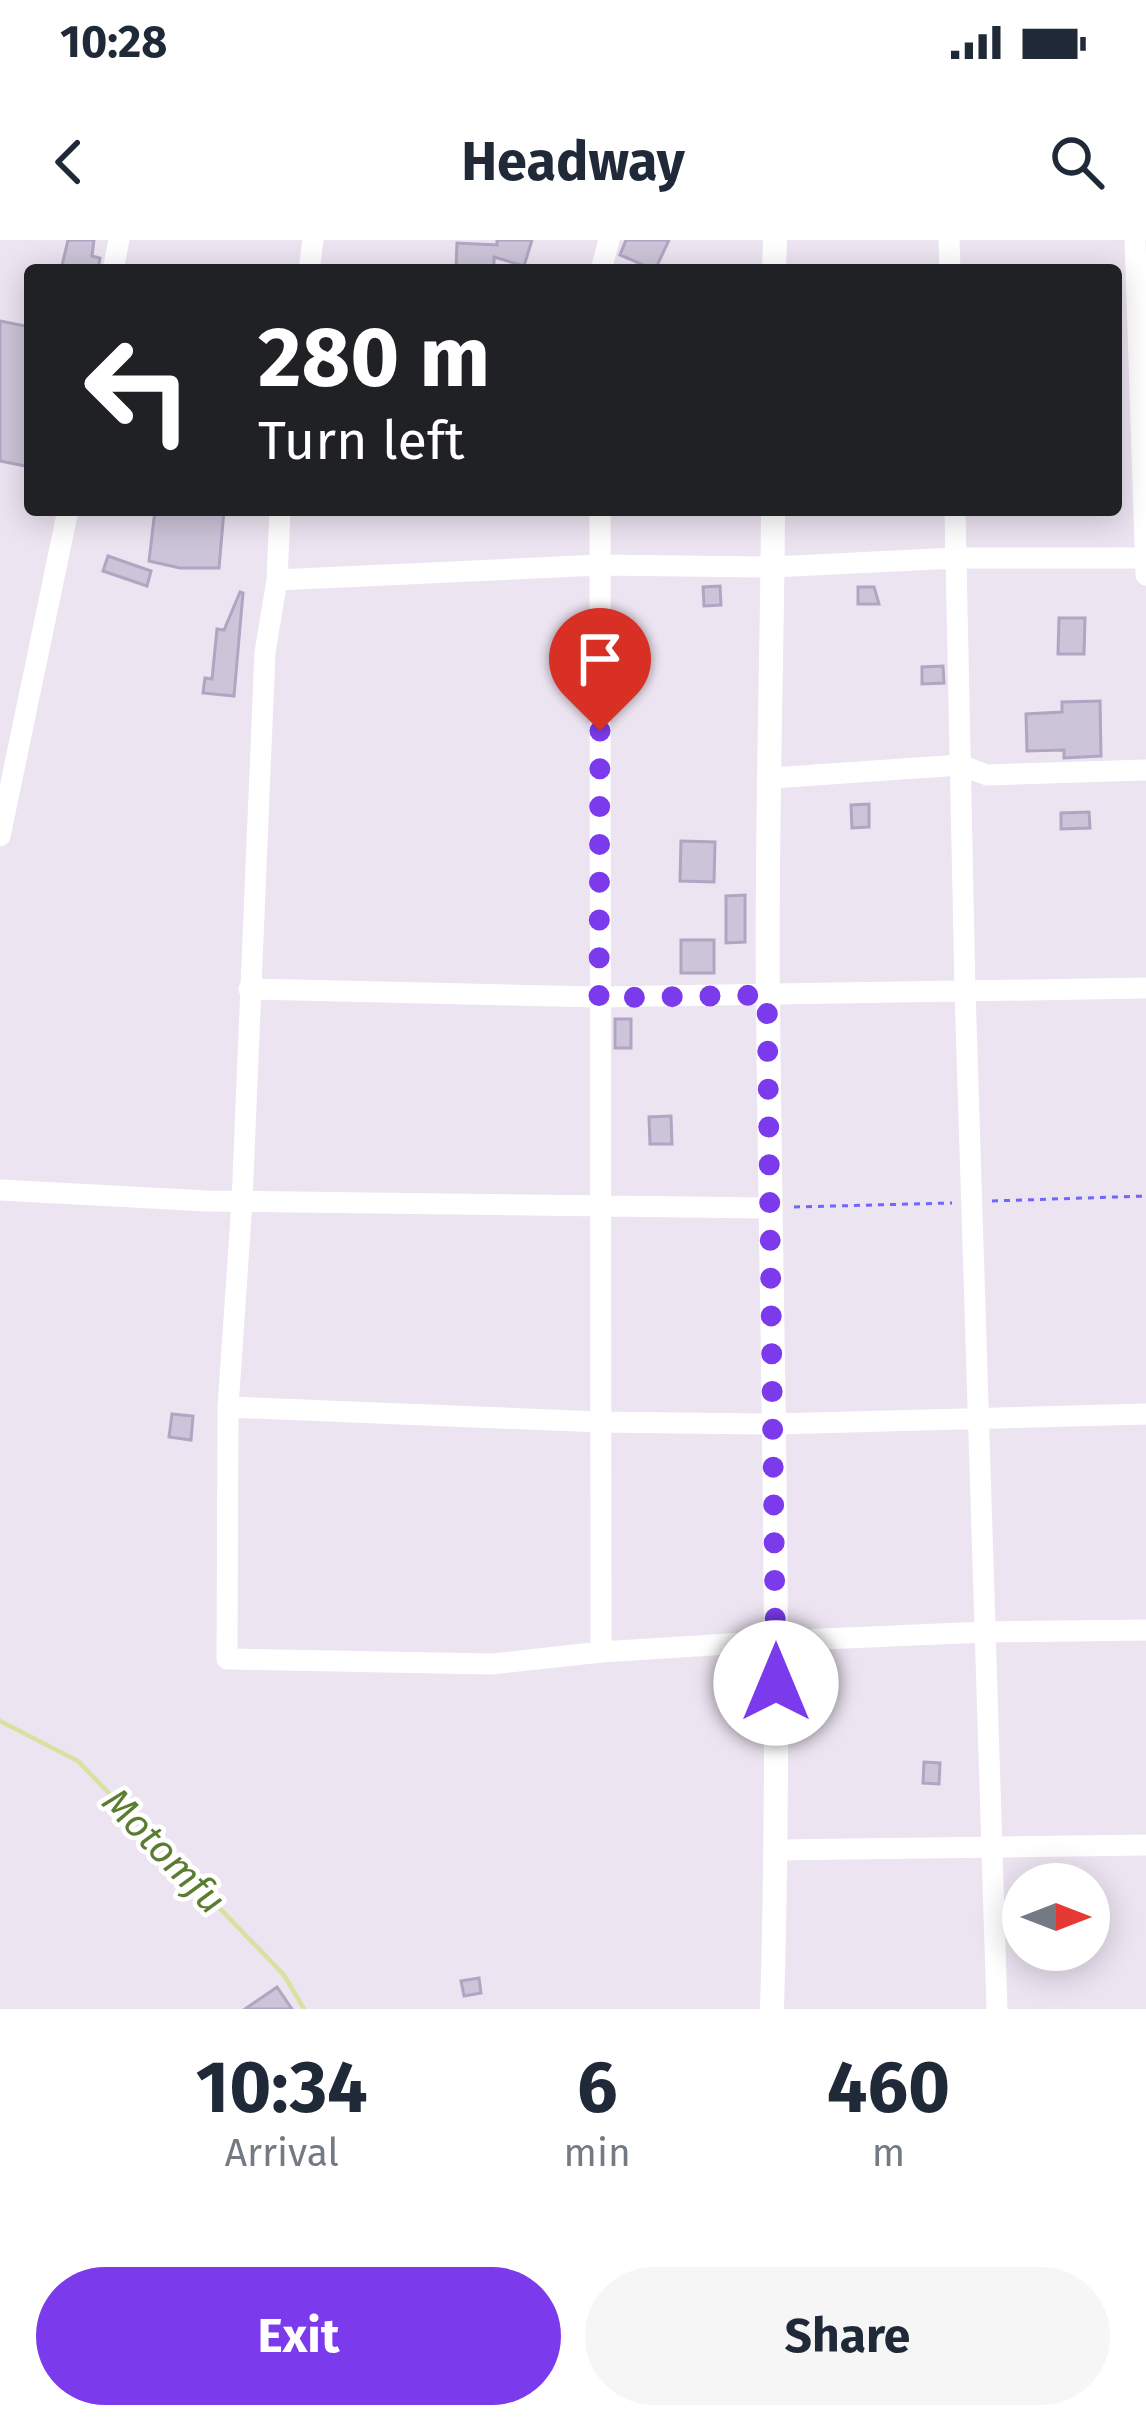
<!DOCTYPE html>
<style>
body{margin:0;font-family:"Fira Sans",sans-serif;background:#f6f6f7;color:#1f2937;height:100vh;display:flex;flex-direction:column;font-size:45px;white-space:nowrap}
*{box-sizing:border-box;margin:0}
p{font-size:39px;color:#747a83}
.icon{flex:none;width:66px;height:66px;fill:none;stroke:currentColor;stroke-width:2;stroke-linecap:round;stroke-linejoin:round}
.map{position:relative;height:1769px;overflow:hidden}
.panel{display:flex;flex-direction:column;background:#fff;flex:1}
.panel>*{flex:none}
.guide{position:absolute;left:24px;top:24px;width:1098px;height:252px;border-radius:12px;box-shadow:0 6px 30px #0003;background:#202124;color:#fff;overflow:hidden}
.needle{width:78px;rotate:90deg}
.fabs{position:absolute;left:1002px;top:1623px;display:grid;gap:24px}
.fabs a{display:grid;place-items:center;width:108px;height:108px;border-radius:50%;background:#fff;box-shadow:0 6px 30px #0003;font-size:60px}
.pin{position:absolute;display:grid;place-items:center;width:102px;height:102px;color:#fff;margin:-123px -51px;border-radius:50% 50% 50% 0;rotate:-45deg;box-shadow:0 0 12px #0007}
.pin .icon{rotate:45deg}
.me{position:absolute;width:132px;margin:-66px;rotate:0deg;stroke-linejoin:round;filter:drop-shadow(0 0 9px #0008)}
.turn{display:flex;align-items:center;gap:42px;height:252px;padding:0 36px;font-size:54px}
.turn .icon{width:156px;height:156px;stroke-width:2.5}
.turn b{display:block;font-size:84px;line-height:102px}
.eta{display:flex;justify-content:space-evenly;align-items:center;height:204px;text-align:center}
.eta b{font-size:72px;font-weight:700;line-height:84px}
.primary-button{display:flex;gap:24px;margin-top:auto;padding:24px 36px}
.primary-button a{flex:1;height:138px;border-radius:72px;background:#7c3aed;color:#fff;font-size:48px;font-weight:700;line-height:138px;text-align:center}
.primary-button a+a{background:#f6f6f7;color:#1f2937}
.status{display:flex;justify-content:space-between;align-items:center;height:84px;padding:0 60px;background:#fff;direction:ltr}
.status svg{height:33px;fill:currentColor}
header{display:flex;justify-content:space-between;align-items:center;height:156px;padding:0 36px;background:#fff;font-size:54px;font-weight:700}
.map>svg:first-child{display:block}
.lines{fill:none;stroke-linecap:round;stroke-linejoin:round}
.stream{stroke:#d7e2a1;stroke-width:4.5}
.building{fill:#ccc4d8;stroke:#b1a5c3;stroke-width:3}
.path{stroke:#6e67ff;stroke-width:3;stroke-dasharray:6 6;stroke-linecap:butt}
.minor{stroke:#fff;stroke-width:21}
.tertiary{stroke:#fff;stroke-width:24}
.route{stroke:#7c3aed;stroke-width:21;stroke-dasharray:0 37.8}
.labels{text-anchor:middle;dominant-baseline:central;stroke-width:9;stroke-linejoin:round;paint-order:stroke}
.water-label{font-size:39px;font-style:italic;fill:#5b7d32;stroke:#fff}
</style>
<div class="status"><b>10:28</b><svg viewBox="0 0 49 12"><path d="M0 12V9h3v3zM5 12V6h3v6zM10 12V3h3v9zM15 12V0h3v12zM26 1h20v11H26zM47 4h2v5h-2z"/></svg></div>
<header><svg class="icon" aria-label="back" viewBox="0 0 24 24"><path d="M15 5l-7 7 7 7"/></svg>Headway<svg class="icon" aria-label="search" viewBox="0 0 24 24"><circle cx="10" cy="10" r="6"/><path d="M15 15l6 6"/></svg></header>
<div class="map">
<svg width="1146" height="1769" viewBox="0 0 1146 1769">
<rect width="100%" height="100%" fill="#ece4f1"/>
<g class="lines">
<path class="stream" d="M 0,1481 L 78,1521 L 284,1735 L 304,1769"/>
</g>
<path class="building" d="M 68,0 L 94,0 L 92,16 L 100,18 L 98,30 L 61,30 Z
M 497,0 L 532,0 L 524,26 L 494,17 L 494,30 L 456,28 L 457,3 L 497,5 Z
M 626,0 L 669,0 L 655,30 L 620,15 Z
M 0,81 L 30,87 L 30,227 L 0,221 Z
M 155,270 L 224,270 L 219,328 L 180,328 L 149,321 Z
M 108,316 L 151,331 L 147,346 L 103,331 Z
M 720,346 L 721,365 L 704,366 L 703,347 Z
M 858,347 L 874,347 L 879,364 L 858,364 Z
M 240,352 L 243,353 L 234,456 L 203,453 L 205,438 L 212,439 L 217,389 L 224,390 Z
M 1059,378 L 1085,378 L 1084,414 L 1058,414 Z
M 943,426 L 944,443 L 922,444 L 922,427 Z
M 1100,461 L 1101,516 L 1064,518 L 1064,510 L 1027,511 L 1026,474 L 1062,472 L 1062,462 Z
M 869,564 L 869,587 L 852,588 L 851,565 Z
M 1089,572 L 1090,588 L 1061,589 L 1061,573 Z
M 681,601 L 715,602 L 714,642 L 680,641 Z
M 745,655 L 745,702 L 726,703 L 726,656 Z
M 681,700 L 714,700 L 714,733 L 681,733 Z
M 615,779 L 631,779 L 631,808 L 615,808 Z
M 671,876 L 672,904 L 650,904 L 649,877 Z
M 172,1174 L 193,1176 L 191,1200 L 169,1197 Z
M 924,1522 L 940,1523 L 939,1544 L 923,1543 Z
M 479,1738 L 481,1753 L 464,1756 L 461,1741 Z
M 277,1747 L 292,1769 L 245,1769 Z"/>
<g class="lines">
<path class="path" d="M 992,961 L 1146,956
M 794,967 L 952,963"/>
<path class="minor" d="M 949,0 L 950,30
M 1135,0 L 1146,335
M 113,30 L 119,0
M 309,30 L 313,0
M 601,30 L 609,0
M 280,270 L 277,340 L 265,412 L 242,962 L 228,1167 L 227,1419 L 492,1424 L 601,1412 L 775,1401 L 986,1392 L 1146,1390
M 600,270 L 601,1412
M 955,270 L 965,750 L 997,1769
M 277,340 L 600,325 L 772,327 L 956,318 L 1146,318
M 772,538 L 960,525 L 987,535 L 1146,530
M 0,596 L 68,270
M 249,749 L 599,757 L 1146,748
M 0,950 L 207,961 L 772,968
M 228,1167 L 600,1182 L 774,1184 L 1146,1174
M 776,1610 L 1146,1605"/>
<path class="tertiary" d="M 774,30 L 775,0
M 772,1769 C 782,1433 771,1097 768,761 C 766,597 772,433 773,270"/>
</g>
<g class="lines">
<path class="route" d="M 600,491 L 599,758 L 767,755 L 776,1443"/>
</g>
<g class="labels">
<g class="water-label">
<text transform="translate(164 1611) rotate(46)">Motomfu</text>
</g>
</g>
</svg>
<div class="fabs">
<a><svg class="needle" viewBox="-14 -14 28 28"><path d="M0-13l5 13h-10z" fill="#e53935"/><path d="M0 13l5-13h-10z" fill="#747a83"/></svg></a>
</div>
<div class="pin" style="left:600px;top:491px;background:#d93025"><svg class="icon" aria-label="arrive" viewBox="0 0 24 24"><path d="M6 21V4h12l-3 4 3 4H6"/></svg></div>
<svg class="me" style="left:776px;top:1443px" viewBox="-20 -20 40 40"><circle r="19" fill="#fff"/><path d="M0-13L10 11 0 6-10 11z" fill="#7c3aed"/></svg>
<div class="guide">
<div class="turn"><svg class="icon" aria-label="left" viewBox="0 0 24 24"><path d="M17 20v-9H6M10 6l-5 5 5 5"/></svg><div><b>280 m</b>Turn left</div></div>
</div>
</div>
<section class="panel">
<div class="eta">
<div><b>10:34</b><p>Arrival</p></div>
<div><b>6</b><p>min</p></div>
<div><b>460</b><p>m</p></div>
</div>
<div class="primary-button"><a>Exit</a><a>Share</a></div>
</section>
